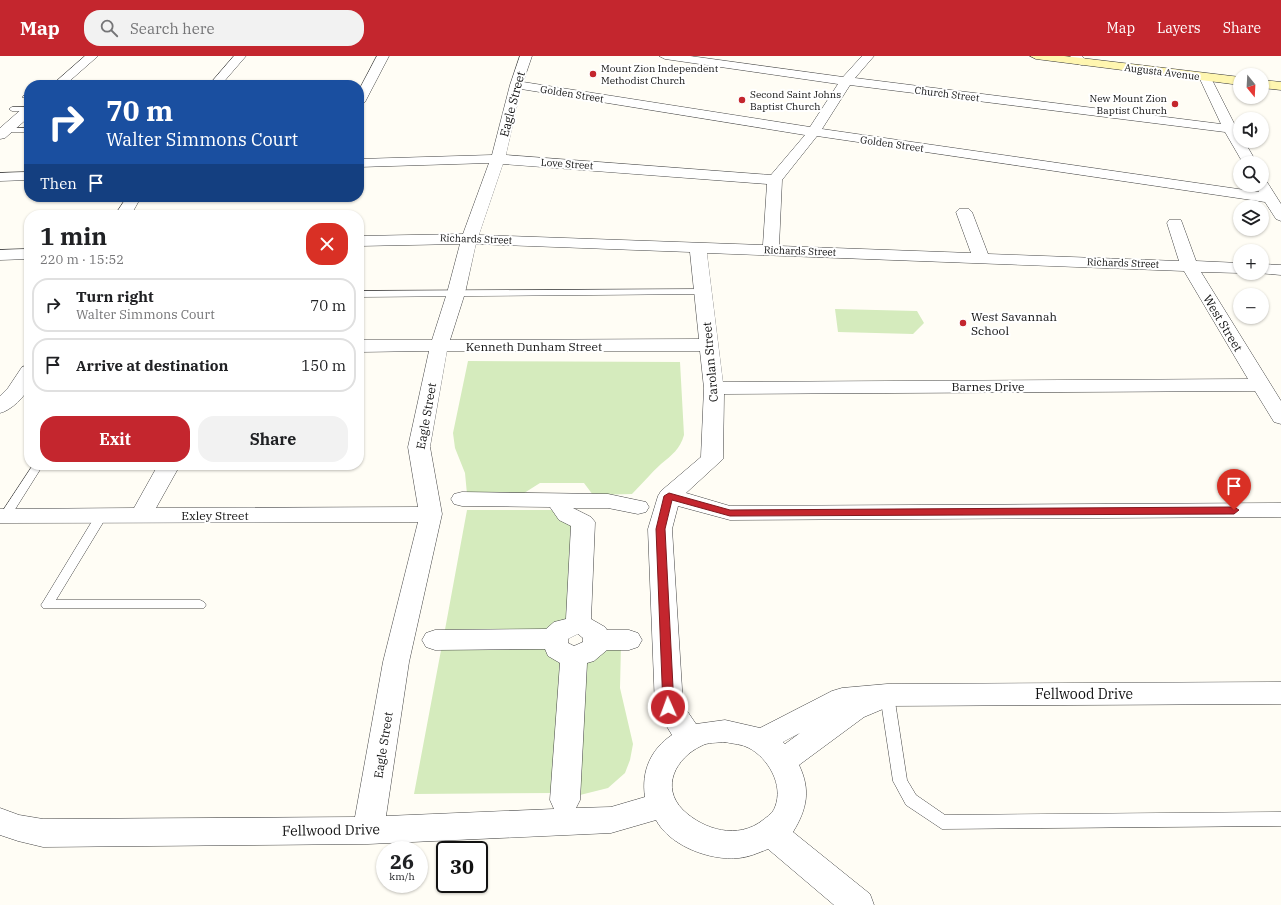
<!DOCTYPE html>
<meta charset="utf-8">
<style>
body{margin:0;font-family:"IBM Plex Serif",serif;background:#f2f2f2;color:#202124;height:100vh;display:flex;flex-direction:column;font-size:15px;white-space:nowrap}
*{box-sizing:border-box;margin:0}
p{font-size:13px;color:#757577}
.icon{flex:none;width:22px;height:22px;fill:none;stroke:currentColor;stroke-width:2;stroke-linecap:round;stroke-linejoin:round}
.map{position:relative;flex:1;overflow:hidden}
.details{position:absolute;left:24px;top:154px;width:340px;height:260px;display:flex;flex-direction:column;background:#fff;border-radius:16px;box-shadow:0 1px 3px #0004}
.details>*{flex:none}
.top-card{position:absolute;left:24px;top:24px;width:340px;height:122px;border-radius:16px;box-shadow:0 1px 3px #0004;background:#1a4fa0;color:#fff;overflow:hidden}
.needle{width:26px;rotate:162deg}
.buttons{position:absolute;left:1233px;top:12px;display:grid;gap:8px}
.buttons a{display:grid;place-items:center;width:36px;height:36px;border-radius:50%;background:#fff;box-shadow:0 1px 3px #0004;font-size:20px}
.speed{position:absolute;left:376px;top:785px;display:flex;gap:8px;font-size:20px;font-weight:700;text-align:center}
.speed>*{display:grid;place-content:center;width:52px;height:52px;border-radius:50%;background:#fff;box-shadow:0 1px 3px #0004;line-height:1}
.speed small{font-size:10px;font-weight:400}
.speed .limit{border:2px solid #111;border-radius:6px;background:#fff;color:#111}
.pin{position:absolute;display:grid;place-items:center;width:34px;height:34px;color:#fff;margin:-41px -17px;border-radius:50% 50% 50% 0;rotate:-45deg;box-shadow:0 0 4px #0007}
.pin .icon{rotate:45deg}
.me{position:absolute;width:44px;margin:-22px;rotate:358deg;stroke-linejoin:round;filter:drop-shadow(0 0 3px #0008)}
.turn{display:flex;align-items:center;gap:14px;height:84px;padding:0 16px;font-size:18px}
.turn .icon{width:52px;height:52px;stroke-width:2.5}
.turn b{display:block;font-size:28px;line-height:34px}
.then{display:flex;align-items:center;height:38px;padding:0 16px;background:#0003;gap:8px;font-size:15px}
.round{display:grid;place-items:center;flex:none;width:42px;height:42px;border-radius:16px;background:#f2f2f2}
.summary{display:flex;align-items:center;justify-content:space-between;height:68px;padding:0 16px}
h1{font-size:24px;font-weight:700;line-height:30px}
.button{display:flex;gap:8px;margin-top:auto;padding:8px 16px}
.button a{flex:1;height:46px;border-radius:16px;background:#c4262e;color:#fff;font-size:16px;font-weight:700;line-height:46px;text-align:center}
.button a+a{background:#f2f2f2;color:#202124}
ul{padding:0;list-style:none}
li{display:flex;align-items:center;gap:12px;height:54px;margin:0 8px 6px;padding:0 8px;border:2px solid #e0e0e0;border-radius:16px}
li div{flex:1}
li b{display:block;font-size:15px}
li em{font-style:normal}
header{display:flex;align-items:center;gap:24px;box-sizing:border-box;height:56px;padding:0 20px;background:#c4262e;color:#fff}
header strong{font-size:19px}
nav{display:flex;gap:22px;margin-inline-start:auto;font-size:14px}
.search{width:280px;height:36px;background:#f2f2f2;display:flex;align-items:center;gap:10px;box-sizing:border-box;padding:0 14px;border-radius:16px;color:#757577;font-size:15px}
.map>svg:first-child{display:block}
.green{fill:#d5ebbd}
.lines{fill:none;stroke-linecap:round;stroke-linejoin:round}
.lane-casing{stroke:#444;stroke-width:1}
.street-casing{stroke:#444;stroke-width:1}
.secondary-casing{stroke:#333;stroke-width:1}
.lane{fill:#fff;fill-rule:evenodd}
.street{fill:#fff;fill-rule:evenodd}
.secondary{fill:#fff6b0;fill-rule:evenodd}
.route{fill:#c4262e;stroke:#7f191e}
.poi-dot{fill:#c4262e;stroke:#fff;stroke-width:1.5}
.labels{text-anchor:middle;dominant-baseline:central;stroke-width:4;stroke-linejoin:round;paint-order:stroke}
.far-poi-label{font-size:10px;fill:#111;stroke:#fff;text-anchor:start}
.far-street-label{font-size:10px;fill:#111;stroke:#fff}
.street-label{font-size:12px;fill:#111;stroke:#fff}
.poi-label{font-size:12px;fill:#111;stroke:#fff;text-anchor:start}
.near-street-label{font-size:14px;fill:#111;stroke:#fff}
</style>
<header>
<strong>Map</strong>
<div class="search"><svg class="icon" aria-label="search" viewBox="0 0 24 24"><circle cx="10" cy="10" r="6"/><path d="M15 15l6 6"/></svg>Search here</div>
<nav><a>Map</a><a>Layers</a><a>Share</a></nav>
</header>
<div class="map">
<svg width="1281" height="849" viewBox="0 0 1281 849">
<rect width="100%" height="100%" fill="#fffdf5"/>
<path class="green" d="M 835,253 L 917,255 L 924,267 L 913,278 L 838,276 Z
M 468,305 L 680,306 L 684,379 C 680,393 672,399 661,408 C 651,417 642,428 632,438 L 593,439 L 584,427 L 540,427 L 521,439 L 467,438 L 465,417 L 455,392 L 453,377 Z
M 467,454 L 555,454 L 573,466 L 566,566 L 551,575 L 444,579 Z
M 548,587 L 563,604 L 555,737 L 414,738 L 442,589 Z
M 621,588 L 620,632 L 633,688 L 630,704 L 625,717 L 608,732 L 580,739 L 585,603 Z"/>
<g class="lines">
<g class="lane-casing">
<path id="lane" d="M 29,39 L 29,43 L 22,41 L 23,40 Z
M 29,51 L 29,55 L 12,55 L 9,53 L 12,51 Z
M 29,72 L 29,76 L 6,76 L 3,74 L 6,72 Z
M 703,233 L 706,234 L 706,238 L 359,241 L 359,235 Z
M 33,409 L 43,409 L 9,463 L 1,463 L 0,459 Z
M 101,456 L 107,460 L 56,544 L 200,544 L 204,546 L 206,549 L 204,552 L 43,552 L 41,549 L 43,546 L 97,457 Z
M 887,634 L 892,635 L 894,639 L 907,724 L 916,739 L 945,759 L 1281,756 L 1281,770 L 942,773 L 906,749 L 893,725 L 880,639 L 882,635 Z"/>
</g>
<g class="street-casing">
<path id="street" d="M 85,0 L 98,0 L 65,29 L 52,29 Z
M 234,0 L 246,0 L 221,29 L 209,29 Z
M 377,0 L 389,0 L 365,46 L 359,50 L 359,34 Z
M 520,0 L 532,0 L 523,26 L 810,71 L 838,28 L 665,3 L 659,0 L 690,0 L 843,21 L 862,0 L 874,0 L 855,22 L 1221,68 L 1199,21 L 1201,18 L 1209,18 L 1240,79 L 1240,85 L 1244,85 L 1257,107 L 1243,107 L 1225,76 L 850,29 L 822,73 L 1259,136 L 1255,129 L 1262,129 L 1262,125 L 1267,126 L 1281,148 L 1281,165 L 1276,163 L 1265,146 L 817,80 L 782,124 L 779,190 L 971,197 L 956,156 L 959,153 L 969,153 L 972,156 L 988,198 L 1179,205 L 1167,167 L 1169,164 L 1181,164 L 1196,205 L 1240,207 L 1240,217 L 1201,216 L 1281,345 L 1281,368 L 1274,366 L 1255,335 L 724,338 L 723,403 L 686,437 L 730,450 L 1281,447 L 1281,461 L 730,464 L 678,450 L 672,473 L 683,649 L 696,668 L 725,664 L 760,672 L 832,635 L 842,632 L 887,628 L 1281,626 L 1281,648 L 884,650 L 883,653 L 864,661 L 799,709 C 811,734 807,753 793,776 L 870,838 L 874,849 L 834,849 L 768,793 C 758,797 749,801 739,802 C 710,805 670,790 656,764 L 611,777 L 368,788 L 43,791 L 18,785 L 0,779 L 0,752 L 19,759 L 43,763 L 355,761 L 383,606 L 418,466 L 0,467 L 0,453 L 134,452 L 158,409 L 180,409 L 156,452 L 418,451 L 408,391 L 429,295 L 359,296 L 359,284 L 432,284 L 447,237 L 460,188 L 359,190 L 359,180 L 463,178 L 489,107 L 359,111 L 359,103 L 492,99 L 510,29 ZM 521,33 L 805,79 L 771,119 L 506,99 ZM 503,108 L 767,128 L 763,189 L 479,179 ZM 476,188 L 690,196 L 699,283 L 450,284 L 465,237 ZM 707,197 L 1184,215 L 1248,323 L 723,326 ZM 447,295 L 700,295 L 704,332 L 701,401 L 661,435 L 658,440 L 648,473 L 655,651 L 672,679 C 651,693 641,715 645,741 L 611,751 L 576,752 L 580,744 L 587,607 L 594,605 L 607,594 L 629,594 L 638,591 L 642,584 L 638,577 L 629,574 L 607,574 L 605,571 L 591,563 L 595,466 L 591,461 L 573,452 L 608,452 L 638,458 L 646,456 L 649,451 L 646,446 L 608,438 L 462,436 L 454,438 L 451,443 L 454,448 L 462,450 L 550,451 L 559,464 L 571,470 L 566,563 L 554,566 L 546,573 L 435,574 L 426,577 L 422,584 L 426,591 L 435,594 L 545,593 L 548,600 L 560,607 L 550,744 L 554,753 L 386,760 L 409,606 L 442,458 L 430,391 ZM 578,578 L 583,582 L 583,586 L 574,590 L 568,587 L 568,583 ZM 800,677 L 785,688 L 783,686 ZM 725,686 C 733,688 742,688 749,692 C 768,702 784,729 775,751 C 773,757 768,760 763,764 C 738,784 704,774 683,754 C 660,731 676,702 701,690 C 708,686 717,687 725,686 Z
M 1070,0 L 1082,0 L 1088,6 L 1082,9 L 1078,8 Z
M 29,50 L 29,61 L 5,82 L 0,83 L 0,72 L 24,51 Z
M 29,116 L 29,124 L 0,125 L 0,117 Z
M 127,141 L 141,141 L 131,159 L 115,159 Z
M 29,193 L 29,203 L 0,204 L 0,194 Z
M 1262,208 L 1281,209 L 1281,219 L 1258,217 L 1262,217 Z
M 29,309 C 29,315 30,323 29,329 C 27,340 10,355 0,357 L 0,340 L 8,332 L 22,311 Z"/>
</g>
<g class="secondary-casing">
<path id="secondary" d="M 1030,0 L 1064,0 L 1240,21 L 1240,29 L 1036,3 Z
M 1262,24 L 1281,26 L 1281,34 L 1262,32 Z"/>
</g>
<use href="#lane" class="lane"/>
<use href="#street" class="street"/>
<use href="#secondary" class="secondary"/>
</g>
<path class="route" d="M 669,437 L 730,454 L 1234,451 L 1239,454 L 1234,458 L 730,460 L 672,444 L 665,473 L 674,651 L 673,654 L 664,654 L 663,651 L 656,473 L 664,440 Z"/>
<g class="poi-dot">
<circle cx="593" cy="18" r="4"/>
<circle cx="742" cy="44" r="4"/>
<circle cx="1175" cy="48" r="4"/>
<circle cx="963" cy="267" r="4"/>
</g>
<g class="labels">
<g class="far-poi-label">
<text x="601" y="12">Mount Zion Independent<tspan x="601" dy="12">Methodist Church</tspan></text>
<text x="750" y="38">Second Saint Johns<tspan x="750" dy="12">Baptist Church</tspan></text>
<text x="1167" y="42" text-anchor="end">New Mount Zion<tspan x="1167" dy="12">Baptist Church</tspan></text>
</g>
<g class="far-street-label">
<text transform="translate(1162 16) rotate(7)">Augusta Avenue</text>
<text transform="translate(572 38) rotate(9)">Golden Street</text>
<text transform="translate(947 38) rotate(7)">Church Street</text>
<text transform="translate(892 88) rotate(8)">Golden Street</text>
<text transform="translate(567 108) rotate(4)">Love Street</text>
<text transform="translate(476 183) rotate(2)">Richards Street</text>
<text transform="translate(800 195) rotate(2)">Richards Street</text>
<text transform="translate(1123 207) rotate(2)">Richards Street</text>
</g>
<g class="street-label">
<text transform="translate(512 48) rotate(-75)">Eagle Street</text>
<text transform="translate(1223 267) rotate(59)">West Street</text>
<text x="534" y="290">Kenneth Dunham Street</text>
<text transform="translate(710 306) rotate(-95)">Carolan Street</text>
<text x="988" y="330">Barnes Drive</text>
<text transform="translate(426 360) rotate(-80)">Eagle Street</text>
<text x="215" y="459">Exley Street</text>
<text transform="translate(383 689) rotate(-81)">Eagle Street</text>
</g>
<g class="poi-label">
<text x="971" y="260">West Savannah<tspan x="971" dy="14">School</tspan></text>
</g>
<g class="near-street-label">
<text x="1084" y="638">Fellwood Drive</text>
<text transform="translate(331 774) rotate(-1)">Fellwood Drive</text>
</g>
</g>
</svg>
<div class="buttons">
<a><svg class="needle" viewBox="-14 -14 28 28"><path d="M0-13l5 13h-10z" fill="#e53935"/><path d="M0 13l5-13h-10z" fill="#757577"/></svg></a>
<a><svg class="icon" aria-label="sound" viewBox="0 0 24 24"><path d="M4 9h4l5-4v14l-5-4H4zM17 9q2 3 0 6"/></svg></a>
<a><svg class="icon" aria-label="search" viewBox="0 0 24 24"><circle cx="10" cy="10" r="6"/><path d="M15 15l6 6"/></svg></a>
<a><svg class="icon" aria-label="layers" viewBox="0 0 24 24"><path d="M12 4l9 5-9 5-9-5zM3 14l9 5 9-5"/></svg></a>
<a>+</a>
<a>−</a>
</div>
<div class="speed"><div>26<small>km/h</small></div><div class="limit">30</div></div>
<div class="pin" style="left:1234px;top:454px;background:#d93025"><svg class="icon" aria-label="arrive" viewBox="0 0 24 24"><path d="M6 21V4h12l-3 4 3 4H6"/></svg></div>
<svg class="me" style="left:668px;top:651px" viewBox="-20 -20 40 40"><circle r="17" fill="#c4262e" stroke="#fff" stroke-width="3"/><path d="M0-11L8 9 0 5-8 9z" fill="#fff"/></svg>
<div class="top-card">
<div class="turn"><svg class="icon" aria-label="right" viewBox="0 0 24 24"><path d="M7 20v-9h11M14 6l5 5-5 5"/></svg><div><b>70 m</b>Walter Simmons Court</div></div>
<div class="then">Then<svg class="icon" aria-label="arrive" viewBox="0 0 24 24"><path d="M6 21V4h12l-3 4 3 4H6"/></svg></div>
</div>
<section class="details">
<div class="summary"><div><h1>1 min</h1><p>220 m · 15:52</p></div><a class="round" style="background:#d93025;color:#fff"><svg class="icon" aria-label="close" viewBox="0 0 24 24"><path d="M6 6l12 12M18 6L6 18"/></svg></a></div>
<ul>
<li><svg class="icon" aria-label="right" viewBox="0 0 24 24"><path d="M7 20v-9h11M14 6l5 5-5 5"/></svg><div><b>Turn right</b><p>Walter Simmons Court</p></div><em>70 m</em></li>
<li><svg class="icon" aria-label="arrive" viewBox="0 0 24 24"><path d="M6 21V4h12l-3 4 3 4H6"/></svg><div><b>Arrive at destination</b></div><em>150 m</em></li>
</ul>
<div class="button"><a>Exit</a><a>Share</a></div>
</section>
</div>
